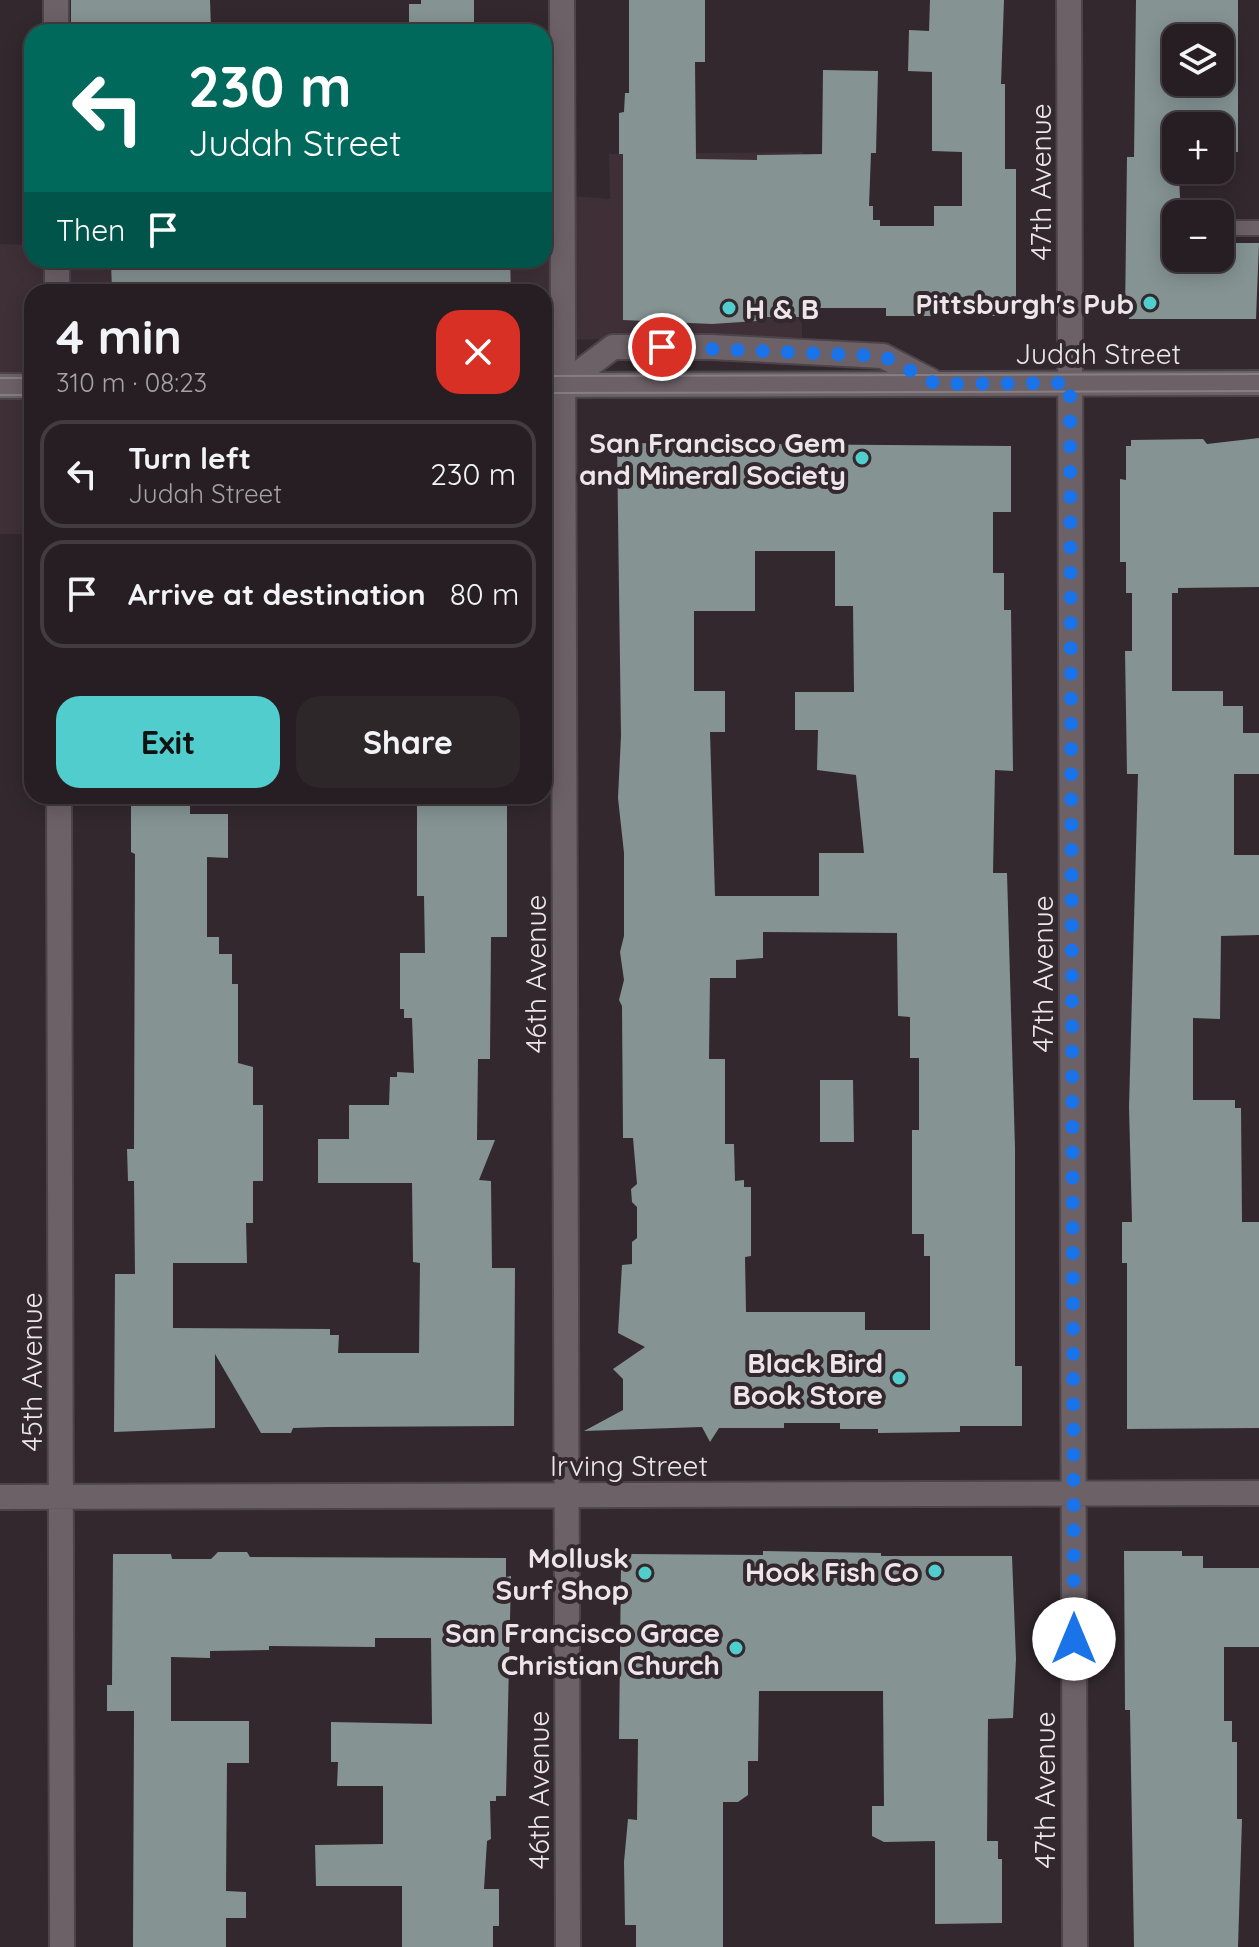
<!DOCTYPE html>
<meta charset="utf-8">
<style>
body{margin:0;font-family:Quicksand,sans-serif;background:#2e272a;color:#f1f3f6;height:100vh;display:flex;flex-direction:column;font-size:30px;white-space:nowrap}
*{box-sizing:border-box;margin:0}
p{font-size:26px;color:#a4a2a5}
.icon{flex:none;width:44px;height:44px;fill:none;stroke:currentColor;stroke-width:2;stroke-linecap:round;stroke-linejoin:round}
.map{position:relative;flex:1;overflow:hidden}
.panel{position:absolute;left:24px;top:284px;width:528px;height:520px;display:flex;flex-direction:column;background:#261e22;border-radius:24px;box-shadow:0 4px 20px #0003,0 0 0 2px #423c40}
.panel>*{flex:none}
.banner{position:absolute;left:24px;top:24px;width:528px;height:244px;border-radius:24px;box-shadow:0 4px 20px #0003,0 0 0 2px #423c40;background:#00695c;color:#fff;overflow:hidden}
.buttons{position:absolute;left:1162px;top:24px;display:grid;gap:16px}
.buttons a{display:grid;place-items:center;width:72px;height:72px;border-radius:16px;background:#261e22;box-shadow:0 4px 20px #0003,0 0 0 2px #423c40;font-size:40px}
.pin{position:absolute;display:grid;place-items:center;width:68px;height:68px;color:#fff;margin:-34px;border:4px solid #fff;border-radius:50%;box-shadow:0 2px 8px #0007}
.me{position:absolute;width:88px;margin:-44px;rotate:0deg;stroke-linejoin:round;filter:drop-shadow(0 0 6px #0008)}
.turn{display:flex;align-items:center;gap:28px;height:168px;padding:0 32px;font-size:36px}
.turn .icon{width:104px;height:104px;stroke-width:2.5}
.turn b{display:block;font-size:56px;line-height:68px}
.then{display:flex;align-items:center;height:76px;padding:0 32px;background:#0003;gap:16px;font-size:30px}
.round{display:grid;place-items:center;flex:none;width:84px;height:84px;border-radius:24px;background:#2e272a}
.headline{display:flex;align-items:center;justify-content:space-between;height:136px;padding:0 32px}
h1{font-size:48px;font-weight:700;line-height:60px}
.button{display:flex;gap:16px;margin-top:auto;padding:16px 32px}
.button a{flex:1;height:92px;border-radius:24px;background:#52cdce;color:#111;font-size:32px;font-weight:700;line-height:92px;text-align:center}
.button a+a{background:#2e272a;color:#f1f3f6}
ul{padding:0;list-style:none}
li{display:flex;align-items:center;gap:24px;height:108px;margin:0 16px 12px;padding:0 16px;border:4px solid #423c40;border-radius:24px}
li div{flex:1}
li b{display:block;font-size:30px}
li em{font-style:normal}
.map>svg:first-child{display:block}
.built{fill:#3f3038}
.building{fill:#859393;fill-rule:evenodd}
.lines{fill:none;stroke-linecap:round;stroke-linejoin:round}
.lane-casing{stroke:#4c4448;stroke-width:18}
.street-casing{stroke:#4c4448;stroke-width:28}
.secondary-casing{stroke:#4c4448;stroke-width:28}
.lane{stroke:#6c6166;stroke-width:14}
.street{stroke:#6c6166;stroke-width:24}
.secondary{stroke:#6c6166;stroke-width:24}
.tram{stroke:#877e82;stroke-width:2}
.route{stroke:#1a73e8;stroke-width:14;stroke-dasharray:0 25.2}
.poi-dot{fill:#52cdce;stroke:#32282d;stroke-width:3}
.labels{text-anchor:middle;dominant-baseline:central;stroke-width:8;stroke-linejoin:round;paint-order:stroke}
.street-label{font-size:28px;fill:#ede6e9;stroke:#32282d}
.poi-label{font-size:28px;font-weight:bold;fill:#ede6e9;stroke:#32282d;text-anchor:end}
</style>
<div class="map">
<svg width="1259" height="1947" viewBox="0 0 1259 1947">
<rect width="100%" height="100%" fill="#32282d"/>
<path class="built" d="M 803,152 L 802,337 L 544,340 L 544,292 L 32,292 L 32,534 L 0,534 L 0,244 L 32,245 L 32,260 L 544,260 L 544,194 L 610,199 L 609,154 Z"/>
<path class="building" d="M 71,0 L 210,0 L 211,29 L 209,32 L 127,32 L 128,26 L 71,23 Z
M 421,0 L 474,0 L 474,32 L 409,32 L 409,4 L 421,4 Z
M 629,0 L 705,0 L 705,62 L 695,62 L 696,159 L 757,160 L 757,155 L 822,154 L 823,70 L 878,71 L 876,153 L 871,153 L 869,206 L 873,206 L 873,220 L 880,220 L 880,226 L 934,226 L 934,206 L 962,206 L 962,152 L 932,151 L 932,72 L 908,71 L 909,30 L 929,31 L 930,0 L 1004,0 L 1001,84 L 1005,84 L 1005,169 L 1016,169 L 1016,316 L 886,316 L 886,308 L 799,308 L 799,317 L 757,317 L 757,321 L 712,324 L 623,320 L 623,154 L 619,154 L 619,113 L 624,112 L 625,93 L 629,93 Z
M 1136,0 L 1238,0 L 1238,152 L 1220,152 L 1220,126 L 1176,126 L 1181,214 L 1176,214 L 1176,258 L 1220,258 L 1220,243 L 1259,243 L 1256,319 L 1129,319 L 1129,314 L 1125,314 L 1127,157 L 1134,157 ZM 1176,38 L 1220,38 L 1220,82 L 1176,82 Z
M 111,260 L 510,260 L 511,292 L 112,292 Z
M 1259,438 L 1259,587 L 1178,588 L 1178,593 L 1172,593 L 1172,691 L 1223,691 L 1223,706 L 1243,706 L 1243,733 L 1259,733 L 1259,774 L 1234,774 L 1234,855 L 1259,855 L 1259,935 L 1221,936 L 1220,1019 L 1193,1018 L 1193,1100 L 1235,1100 L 1235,1108 L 1241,1108 L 1242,1222 L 1259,1222 L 1259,1428 L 1127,1429 L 1127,1263 L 1122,1263 L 1122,1222 L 1132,1222 L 1129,1107 L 1138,774 L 1127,774 L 1125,651 L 1132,651 L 1132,593 L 1126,593 L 1126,562 L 1120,562 L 1120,479 L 1126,480 L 1126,446 L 1131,446 L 1131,440 L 1203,439 L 1207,444 Z
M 617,443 L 1011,446 L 1011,512 L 993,512 L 993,573 L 1004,573 L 1004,610 L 1011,610 L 1013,771 L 995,770 L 993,873 L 1007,873 L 1015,1148 L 1015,1366 L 1022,1366 L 1022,1426 L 960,1426 L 960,1432 L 878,1433 L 878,1429 L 840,1429 L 840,1423 L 784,1423 L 784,1428 L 719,1428 L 710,1442 L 702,1427 L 584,1431 L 623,1410 L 623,1379 L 613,1369 L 645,1347 L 618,1333 L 622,1265 L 632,1264 L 632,1242 L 637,1238 L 637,1207 L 632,1202 L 631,1189 L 637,1184 L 633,1138 L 623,1138 L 622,1006 L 619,1000 L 624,980 L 620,952 L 624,936 L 624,853 L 618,798 L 621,736 ZM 755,551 L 835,551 L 835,606 L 853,606 L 854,692 L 795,692 L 795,730 L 818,730 L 817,770 L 856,775 L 864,853 L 819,853 L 819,896 L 715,896 L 710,732 L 725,732 L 725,691 L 694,691 L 694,611 L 755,611 ZM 763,932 L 897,933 L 898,1016 L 910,1017 L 910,1058 L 919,1058 L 919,1130 L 912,1130 L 912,1234 L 924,1234 L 924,1256 L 930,1256 L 930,1330 L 865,1330 L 865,1312 L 746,1312 L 745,1257 L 751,1256 L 751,1187 L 744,1187 L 744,1180 L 735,1181 L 734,1144 L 725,1144 L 725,1059 L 709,1059 L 710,978 L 736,978 L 736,960 L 763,958 Z
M 131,796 L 190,796 L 190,814 L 228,814 L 228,858 L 207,857 L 207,937 L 219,937 L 219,954 L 232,954 L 232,984 L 238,984 L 238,1063 L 253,1067 L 253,1105 L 263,1105 L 263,1181 L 253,1181 L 253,1223 L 246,1223 L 247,1263 L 173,1263 L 173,1328 L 330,1329 L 330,1335 L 339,1335 L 338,1353 L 419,1353 L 420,1263 L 413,1262 L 412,1183 L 318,1183 L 318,1139 L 349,1139 L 349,1105 L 389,1105 L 390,1077 L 397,1077 L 397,1072 L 414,1073 L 412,1018 L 404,1018 L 404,1009 L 400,1009 L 400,953 L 425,953 L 424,896 L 417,896 L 417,796 L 507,796 L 507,937 L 491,937 L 490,1059 L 478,1059 L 477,1140 L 495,1140 L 479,1180 L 491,1181 L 492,1268 L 515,1268 L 514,1426 L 328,1427 L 293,1428 L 291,1433 L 261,1433 L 215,1354 L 215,1428 L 114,1432 L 115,1274 L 135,1274 L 134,1181 L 128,1181 L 127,1149 L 134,1149 L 135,854 L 131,852 Z
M 820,1080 L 853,1080 L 854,1142 L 820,1142 Z
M 763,1551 L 881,1553 L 881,1556 L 1012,1556 L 1016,1659 L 1013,1718 L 988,1719 L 987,1841 L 998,1841 L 998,1859 L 1002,1859 L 1002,1923 L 935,1924 L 935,1841 L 884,1842 L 872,1836 L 872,1806 L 884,1806 L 883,1691 L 759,1691 L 758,1761 L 748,1761 L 748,1795 L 738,1802 L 723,1802 L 723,1947 L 636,1947 L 636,1925 L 625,1925 L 624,1862 L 628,1819 L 637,1820 L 638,1739 L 619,1739 L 621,1564 L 632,1554 L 763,1555 Z
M 1124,1551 L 1182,1551 L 1182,1556 L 1203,1556 L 1203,1568 L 1259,1568 L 1259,1647 L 1224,1647 L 1224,1721 L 1232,1721 L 1232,1742 L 1237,1742 L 1237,1819 L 1242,1819 L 1238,1947 L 1134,1947 L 1130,1710 L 1125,1710 Z
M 218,1552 L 247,1552 L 250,1557 L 506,1558 L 506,1577 L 511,1576 L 506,1796 L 496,1796 L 496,1801 L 490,1801 L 491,1839 L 487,1841 L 484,1889 L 499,1889 L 499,1926 L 493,1926 L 493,1947 L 402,1947 L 402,1886 L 316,1886 L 315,1845 L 383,1844 L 383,1786 L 337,1786 L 338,1762 L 331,1762 L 331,1722 L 432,1724 L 431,1638 L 375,1638 L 375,1647 L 269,1646 L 269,1650 L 210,1651 L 210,1658 L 171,1657 L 171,1721 L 249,1721 L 249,1763 L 227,1763 L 226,1891 L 246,1892 L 246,1918 L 226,1918 L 226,1947 L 133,1947 L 134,1711 L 107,1711 L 107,1685 L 112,1685 L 113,1554 L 171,1554 L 172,1559 L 211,1559 Z"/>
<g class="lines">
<g class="lane-casing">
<path id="lane" d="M 1220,228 L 1259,228"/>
</g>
<g class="street-casing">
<path id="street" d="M 56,0 L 56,32
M 562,0 L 568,1947
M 1069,0 L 1075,1947
M 57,260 L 57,292
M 59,796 L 62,1947
M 0,1497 L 1259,1493"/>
</g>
<g class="secondary-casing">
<path id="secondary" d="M 544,385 L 1259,383
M 0,386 L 32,386
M 559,388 L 613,347 L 711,347 L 883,356 L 931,381"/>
</g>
<use href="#lane" class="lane"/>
<use href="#street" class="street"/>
<use href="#secondary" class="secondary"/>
<path class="tram" d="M 544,376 L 1259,374
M 0,378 L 32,378
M 544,393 L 1259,391
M 0,395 L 32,395"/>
</g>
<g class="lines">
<path class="route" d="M 662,347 L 883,356 L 936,384 L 1070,383 L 1074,1639"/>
</g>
<g class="poi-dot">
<circle cx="1150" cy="303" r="8"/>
<circle cx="729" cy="308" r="8"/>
<circle cx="862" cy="458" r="8"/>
<circle cx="899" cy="1378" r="8"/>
<circle cx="935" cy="1571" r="8"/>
<circle cx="645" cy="1573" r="8"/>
<circle cx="736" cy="1648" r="8"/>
</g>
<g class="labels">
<g class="street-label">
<text transform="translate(1040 182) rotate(-90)">47th Avenue</text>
<text x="1098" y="353">Judah Street</text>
<text transform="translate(535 974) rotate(-90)">46th Avenue</text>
<text transform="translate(1042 974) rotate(-90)">47th Avenue</text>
<text transform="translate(31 1372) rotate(-90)">45th Avenue</text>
<text x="629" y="1465">Irving Street</text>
<text transform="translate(538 1790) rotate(-90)">46th Avenue</text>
<text transform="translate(1044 1790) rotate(-90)">47th Avenue</text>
</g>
<g class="poi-label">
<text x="1134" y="303">Pittsburgh's Pub</text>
<text x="745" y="308" text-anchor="start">H &amp; B</text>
<text x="846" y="442">San Francisco Gem<tspan x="846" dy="32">and Mineral Society</tspan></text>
<text x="883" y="1362">Black Bird<tspan x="883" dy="32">Book Store</tspan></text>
<text x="629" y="1557">Mollusk<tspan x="629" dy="32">Surf Shop</tspan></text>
<text x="919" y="1571">Hook Fish Co</text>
<text x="720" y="1632">San Francisco Grace<tspan x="720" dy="32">Christian Church</tspan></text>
</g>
</g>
</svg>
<div class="buttons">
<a><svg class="icon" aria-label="layers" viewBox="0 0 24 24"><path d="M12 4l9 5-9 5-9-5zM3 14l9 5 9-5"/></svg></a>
<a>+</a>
<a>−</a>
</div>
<div class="pin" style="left:662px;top:347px;background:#d93025"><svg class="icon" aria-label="arrive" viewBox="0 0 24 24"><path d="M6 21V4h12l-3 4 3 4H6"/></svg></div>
<svg class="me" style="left:1074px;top:1639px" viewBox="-20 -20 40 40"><circle r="19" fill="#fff"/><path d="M0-13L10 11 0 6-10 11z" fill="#1a73e8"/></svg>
<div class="banner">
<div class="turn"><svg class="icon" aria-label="left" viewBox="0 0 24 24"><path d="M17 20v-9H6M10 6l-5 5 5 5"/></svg><div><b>230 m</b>Judah Street</div></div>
<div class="then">Then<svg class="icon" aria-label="arrive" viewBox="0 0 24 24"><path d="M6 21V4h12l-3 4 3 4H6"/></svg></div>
</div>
<section class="panel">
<div class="headline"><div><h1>4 min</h1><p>310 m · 08:23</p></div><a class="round" style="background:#d93025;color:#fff"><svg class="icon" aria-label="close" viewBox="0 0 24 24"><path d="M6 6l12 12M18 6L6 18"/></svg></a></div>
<ul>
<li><svg class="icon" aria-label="left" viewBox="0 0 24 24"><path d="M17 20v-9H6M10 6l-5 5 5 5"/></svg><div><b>Turn left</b><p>Judah Street</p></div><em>230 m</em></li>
<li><svg class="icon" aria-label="arrive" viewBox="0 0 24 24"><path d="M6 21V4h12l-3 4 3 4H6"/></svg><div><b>Arrive at destination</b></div><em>80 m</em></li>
</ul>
<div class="button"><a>Exit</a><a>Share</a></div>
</section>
</div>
